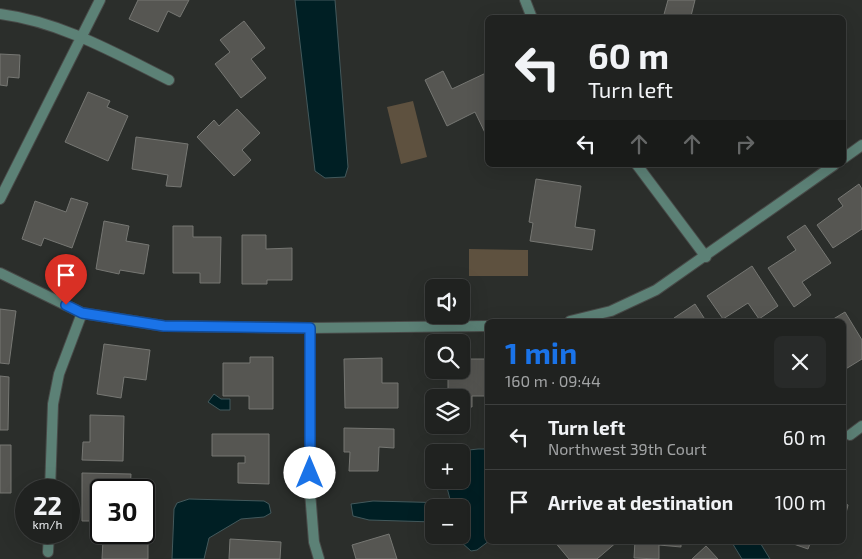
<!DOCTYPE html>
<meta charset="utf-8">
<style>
body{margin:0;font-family:"Exo 2",sans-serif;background:#282a29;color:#f1f3f6;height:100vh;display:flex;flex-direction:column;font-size:19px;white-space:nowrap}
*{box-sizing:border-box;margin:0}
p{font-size:16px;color:#a2a4a5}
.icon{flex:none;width:28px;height:28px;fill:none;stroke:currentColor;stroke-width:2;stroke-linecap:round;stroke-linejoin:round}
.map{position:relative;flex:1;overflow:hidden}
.panel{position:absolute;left:485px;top:319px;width:361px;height:225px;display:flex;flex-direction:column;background:#202220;border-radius:8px;box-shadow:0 5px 20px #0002,0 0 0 1px #3d3f3e}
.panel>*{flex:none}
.banner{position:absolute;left:485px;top:15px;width:361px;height:152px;border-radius:8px;box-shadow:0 5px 20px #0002,0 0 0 1px #3d3f3e;background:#202220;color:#f1f3f6;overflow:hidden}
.fabs{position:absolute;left:425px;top:279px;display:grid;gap:10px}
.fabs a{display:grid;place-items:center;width:45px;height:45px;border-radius:8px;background:#202220;box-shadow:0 5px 20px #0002,0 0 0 1px #3d3f3e;font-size:25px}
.speed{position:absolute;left:15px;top:479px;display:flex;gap:10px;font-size:25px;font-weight:700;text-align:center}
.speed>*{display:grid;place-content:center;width:65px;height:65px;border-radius:50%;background:#202220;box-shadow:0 5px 20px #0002,0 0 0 1px #3d3f3e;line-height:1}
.speed small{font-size:12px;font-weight:400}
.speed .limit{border:2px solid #111;border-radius:8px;background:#fff;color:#111}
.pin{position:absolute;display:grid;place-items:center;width:42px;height:42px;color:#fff;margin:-51px -21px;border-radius:50% 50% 50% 0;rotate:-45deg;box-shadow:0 0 5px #0007}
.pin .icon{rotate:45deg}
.me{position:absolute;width:55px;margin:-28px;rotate:0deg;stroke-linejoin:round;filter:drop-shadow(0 0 4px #0008)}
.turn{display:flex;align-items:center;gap:18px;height:105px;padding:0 20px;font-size:22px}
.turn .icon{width:65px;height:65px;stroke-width:2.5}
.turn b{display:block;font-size:35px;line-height:42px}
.lanes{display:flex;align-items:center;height:48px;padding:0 20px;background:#0003;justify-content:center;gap:25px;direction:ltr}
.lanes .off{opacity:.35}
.round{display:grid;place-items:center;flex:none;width:52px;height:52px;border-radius:8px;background:#282a29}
.overview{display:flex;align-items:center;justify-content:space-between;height:85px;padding:0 20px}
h1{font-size:30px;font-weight:700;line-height:38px;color:#1a73e8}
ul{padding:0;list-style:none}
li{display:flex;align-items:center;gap:15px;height:65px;padding:0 20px;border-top:1px solid #3d3f3e}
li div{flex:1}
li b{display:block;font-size:19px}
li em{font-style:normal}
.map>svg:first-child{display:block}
.green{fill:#5e513f}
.water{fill:#001f24;stroke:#43595c}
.building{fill:#565652;stroke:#767773}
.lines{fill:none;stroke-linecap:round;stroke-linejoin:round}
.minor-casing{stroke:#484a48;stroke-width:12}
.minor{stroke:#5c8176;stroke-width:10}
.route-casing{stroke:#114b97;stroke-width:12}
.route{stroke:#1a73e8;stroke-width:9}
</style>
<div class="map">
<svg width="862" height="559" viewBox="0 0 862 559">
<rect width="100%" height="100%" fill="#2b2e2b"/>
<path class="green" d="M 413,101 L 427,157 L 401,164 L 387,107 Z
M 469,249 L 528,250 L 528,276 L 469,276 Z"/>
<path class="water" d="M 295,0 L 335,0 L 348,167 L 345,177 L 325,178 L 315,171 Z
M 214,394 L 221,399 L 230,399 L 230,410 L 220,410 L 208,402 Z
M 478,449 L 487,449 L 489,541 L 477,550 L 471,551 L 461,542 L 461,508 L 434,508 L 434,522 L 369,520 L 353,516 L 351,504 L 373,501 L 451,503 L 445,480 L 461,480 L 461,452 L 451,452 Z
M 189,499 L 264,501 L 269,504 L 271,513 L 264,517 L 241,519 L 209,538 L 204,559 L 172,559 L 174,509 L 177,503 Z
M 731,541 L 759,541 L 770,559 L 742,559 Z"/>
<path class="building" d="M 138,0 L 189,0 L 180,17 L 168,11 L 158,32 L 129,19 Z
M 668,0 L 695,0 L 691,16 L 697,18 L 663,18 Z
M 244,21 L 265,48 L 251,59 L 266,78 L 241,98 L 215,64 L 230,52 L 220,40 Z
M 0,54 L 20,55 L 19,78 L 8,77 L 7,86 L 0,85 Z
M 443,71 L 452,89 L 488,72 L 488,139 L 475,112 L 447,126 L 425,80 Z
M 88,92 L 110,101 L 107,107 L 128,116 L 108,161 L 65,142 Z
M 237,109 L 260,133 L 242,150 L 251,160 L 234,176 L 197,137 L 214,120 L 219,126 Z
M 136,137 L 188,144 L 181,187 L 166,186 L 168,175 L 132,169 Z
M 536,179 L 581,186 L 575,227 L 595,230 L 592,250 L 530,241 L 533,223 L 529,222 Z
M 859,184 L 862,189 L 862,229 L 833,248 L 817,225 L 843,206 L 838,199 Z
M 71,198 L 88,203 L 72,248 L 44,238 L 41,246 L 22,239 L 35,201 L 66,212 Z
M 104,221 L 129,226 L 126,241 L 149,245 L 144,274 L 120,270 L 119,274 L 96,269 Z
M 805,225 L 831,263 L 802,282 L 811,295 L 794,307 L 768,268 L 796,250 L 787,237 Z
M 173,226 L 193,226 L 193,237 L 221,237 L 220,283 L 200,283 L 200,273 L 173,273 Z
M 242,235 L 266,235 L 266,249 L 292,248 L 292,280 L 267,280 L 267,284 L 242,284 Z
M 752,266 L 778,306 L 759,319 L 748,303 L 723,319 L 707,296 Z
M 695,304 L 706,321 L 676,321 L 674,318 Z
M 0,309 L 16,311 L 9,364 L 0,363 Z
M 845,312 L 862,340 L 862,359 L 844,370 L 844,321 L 830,321 Z
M 104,344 L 150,350 L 146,380 L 124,377 L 121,398 L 97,394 Z
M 250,357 L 273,357 L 273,409 L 249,409 L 249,396 L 223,396 L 223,363 L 250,363 Z
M 382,358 L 382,383 L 398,383 L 398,408 L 345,408 L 344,359 Z
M 461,359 L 488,359 L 488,396 L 472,396 L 472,407 L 461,407 L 461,398 L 448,398 L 448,370 L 461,370 Z
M 0,376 L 9,377 L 8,430 L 0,430 Z
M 90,415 L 124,416 L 123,461 L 82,460 L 83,442 L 90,442 Z
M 344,428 L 394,429 L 394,448 L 379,447 L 378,471 L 349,471 L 350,452 L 344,452 Z
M 212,434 L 269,434 L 269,484 L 238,483 L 238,463 L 245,463 L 245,456 L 212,456 Z
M 0,445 L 11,445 L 11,493 L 0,493 Z
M 82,473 L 131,474 L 130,490 L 101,490 L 101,521 L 82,521 Z
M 844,503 L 848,505 L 844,521 Z
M 389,534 L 397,559 L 356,559 L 352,545 Z
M 230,539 L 281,542 L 280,559 L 229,559 Z
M 103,540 L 148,541 L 148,559 L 102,559 Z
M 554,541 L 618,541 L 597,559 L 569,559 Z
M 635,541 L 681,541 L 681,547 L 659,545 L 659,559 L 634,558 Z
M 785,541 L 811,541 L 808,549 Z
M 706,546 L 718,559 L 692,559 Z"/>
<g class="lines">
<g class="minor-casing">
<path id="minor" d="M 525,0 L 532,18
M 0,14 C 61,22 115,53 169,80
M 844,158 L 862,145
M 637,165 L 706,257
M 0,199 L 100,0
M 0,273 L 82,313 L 164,326 L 310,328 L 488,326
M 570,321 L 611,311 L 656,290 L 834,165
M 310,328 L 310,492 L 314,542 L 319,559
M 850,435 L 862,426
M 50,490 L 53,404 L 59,374 L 82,313
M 48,552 L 49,532"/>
</g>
<use href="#minor" class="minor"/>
</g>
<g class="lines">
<g class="route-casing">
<path id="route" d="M 66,305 L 82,313 L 164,326 L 310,328 L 310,473"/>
</g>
<use href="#route" class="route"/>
</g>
</svg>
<div class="fabs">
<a><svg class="icon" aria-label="sound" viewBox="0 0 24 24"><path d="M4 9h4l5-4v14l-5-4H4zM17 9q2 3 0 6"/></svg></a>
<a><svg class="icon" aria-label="search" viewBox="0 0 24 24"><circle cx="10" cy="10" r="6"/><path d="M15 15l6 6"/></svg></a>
<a><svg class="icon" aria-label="layers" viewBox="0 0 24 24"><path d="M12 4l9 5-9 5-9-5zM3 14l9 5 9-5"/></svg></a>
<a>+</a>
<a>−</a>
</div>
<div class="speed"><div>22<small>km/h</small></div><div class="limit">30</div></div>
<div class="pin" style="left:66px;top:305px;background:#d93025"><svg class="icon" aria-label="arrive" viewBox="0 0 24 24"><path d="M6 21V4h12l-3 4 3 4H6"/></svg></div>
<svg class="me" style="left:310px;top:473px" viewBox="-20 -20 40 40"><circle r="19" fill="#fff"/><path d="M0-13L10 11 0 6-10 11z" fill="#1a73e8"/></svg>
<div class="banner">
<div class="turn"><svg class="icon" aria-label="left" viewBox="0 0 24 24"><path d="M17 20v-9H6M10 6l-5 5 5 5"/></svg><div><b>60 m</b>Turn left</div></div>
<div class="lanes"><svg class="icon" aria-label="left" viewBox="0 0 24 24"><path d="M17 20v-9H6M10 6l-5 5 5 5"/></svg><svg class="icon off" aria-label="ahead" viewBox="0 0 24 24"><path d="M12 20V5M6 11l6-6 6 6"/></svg><svg class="icon off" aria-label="ahead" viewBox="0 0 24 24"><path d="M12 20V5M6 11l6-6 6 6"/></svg><svg class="icon off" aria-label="right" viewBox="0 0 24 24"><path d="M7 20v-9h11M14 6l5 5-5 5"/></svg></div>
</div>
<section class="panel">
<div class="overview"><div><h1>1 min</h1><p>160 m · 09:44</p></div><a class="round"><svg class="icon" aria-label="close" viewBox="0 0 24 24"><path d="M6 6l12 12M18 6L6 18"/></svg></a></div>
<ul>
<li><svg class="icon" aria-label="left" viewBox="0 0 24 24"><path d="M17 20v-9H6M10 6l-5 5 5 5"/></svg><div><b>Turn left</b><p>Northwest 39th Court</p></div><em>60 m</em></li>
<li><svg class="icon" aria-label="arrive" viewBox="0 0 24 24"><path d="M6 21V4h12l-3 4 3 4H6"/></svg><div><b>Arrive at destination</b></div><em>100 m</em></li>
</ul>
</section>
</div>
